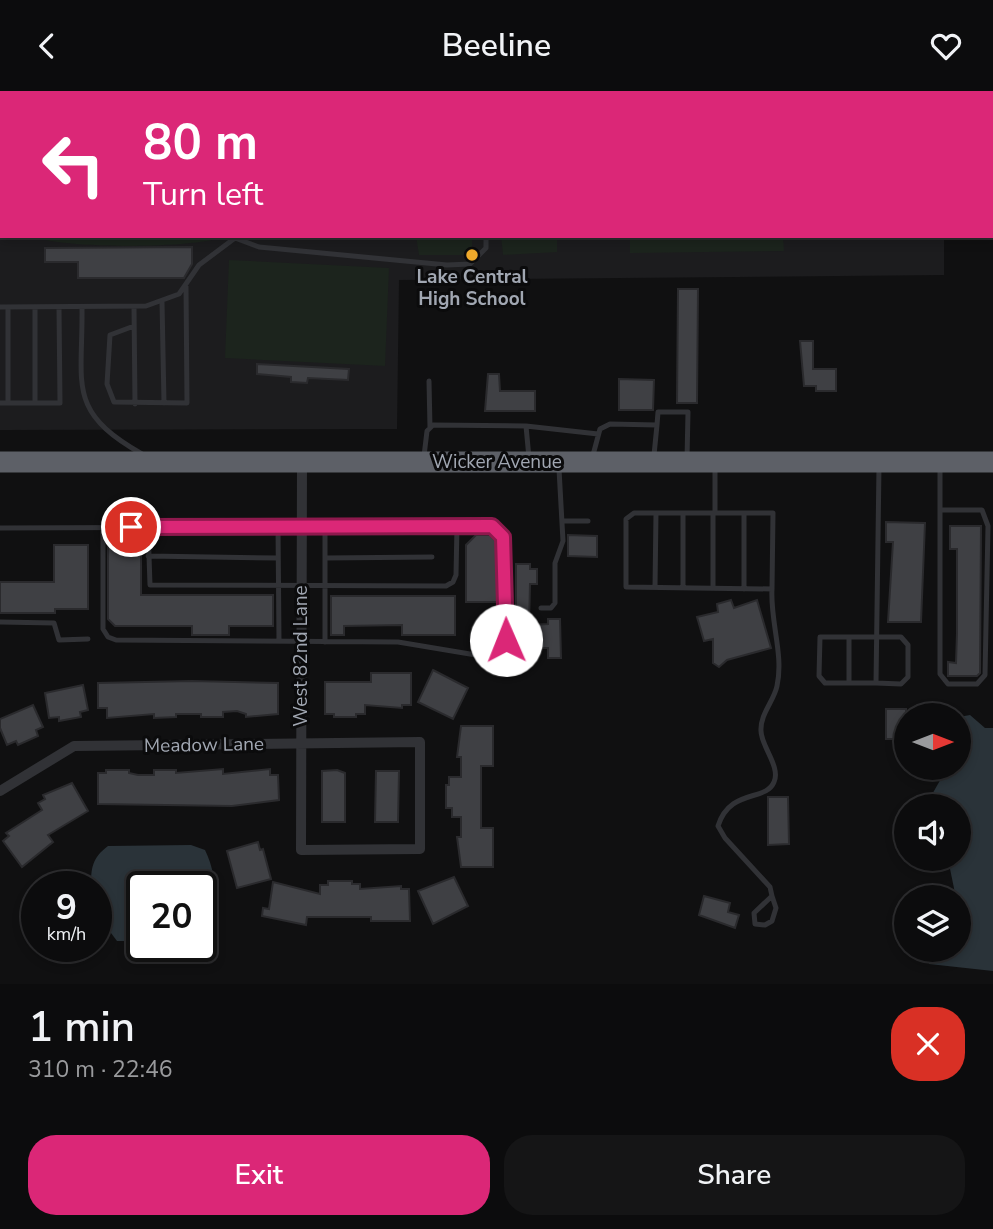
<!DOCTYPE html>
<meta charset="utf-8">
<style>
body{margin:0;font-family:"Nunito Sans",sans-serif;background:#151516;color:#f1f3f6;height:100vh;display:flex;flex-direction:column;font-size:26px;white-space:nowrap}
*{box-sizing:border-box;margin:0}
p{font-size:23px;color:#9a9b9d}
.icon{flex:none;width:38px;height:38px;fill:none;stroke:currentColor;stroke-width:2;stroke-linecap:round;stroke-linejoin:round}
.map{position:relative;height:893px;overflow:hidden}
.panel{display:flex;flex-direction:column;background:#0c0c0d;flex:1}
.panel>*{flex:none}
.banner{position:absolute;left:0px;top:0px;width:994px;height:147px;box-shadow:0 4px 10px #0003,0 0 0 2px #2c2c2e;background:#db2777;color:#fff;overflow:hidden}
.needle{width:46px;rotate:90deg}
.controls{position:absolute;left:894px;top:612px;display:grid;gap:14px}
.controls a{display:grid;place-items:center;width:77px;height:77px;border-radius:50%;background:#0c0c0d;box-shadow:0 4px 10px #0003,0 0 0 2px #2c2c2e;font-size:35px}
.speed{position:absolute;left:21px;top:780px;display:flex;gap:14px;font-size:35px;font-weight:700;text-align:center}
.speed>*{display:grid;place-content:center;width:91px;height:91px;border-radius:50%;background:#0c0c0d;box-shadow:0 4px 10px #0003,0 0 0 2px #2c2c2e;line-height:1}
.speed small{font-size:18px;font-weight:400}
.speed .limit{border:4px solid #111;border-radius:10px;background:#fff;color:#111}
.pin{position:absolute;display:grid;place-items:center;width:60px;height:60px;color:#fff;margin:-30px;border:4px solid #fff;border-radius:50%;box-shadow:0 2px 7px #0007}
.me{position:absolute;width:77px;margin:-38px;rotate:359deg;stroke-linejoin:round;filter:drop-shadow(0 0 5px #0008)}
.turn{display:flex;align-items:center;gap:24px;height:147px;padding:0 28px;font-size:32px}
.turn .icon{width:91px;height:91px;stroke-width:2.5}
.turn b{display:block;font-size:49px;line-height:60px}
.round{display:grid;place-items:center;flex:none;width:74px;height:74px;border-radius:28px;background:#151516}
.head{display:flex;align-items:center;justify-content:space-between;height:119px;padding:0 28px}
h1{font-size:42px;font-weight:600;line-height:52px}
.primary-button{display:flex;gap:14px;margin-top:auto;padding:14px 28px}
.primary-button a{flex:1;height:80px;border-radius:28px;background:#db2777;color:#fff;font-size:28px;font-weight:600;line-height:80px;text-align:center}
.primary-button a+a{background:#151516;color:#f1f3f6}
header{display:flex;justify-content:space-between;align-items:center;height:91px;padding:0 28px;background:#0c0c0d;font-size:32px;font-weight:600}
.map>svg:first-child{display:block}
.built{fill:#1c1c1e}
.green{fill:#1c241d}
.water{fill:#2a3339}
.building{fill:#3f4044;stroke:#2a2a2d;stroke-width:2}
.lines{fill:none;stroke-linecap:round;stroke-linejoin:round}
.lane{stroke:#313236;stroke-width:5}
.street{stroke:#313236;stroke-width:10}
.highway{stroke:#5d6067;stroke-width:21}
.route-casing{stroke:#8e194d;stroke-width:18}
.route{stroke:#db2777;stroke-width:12}
.poi-dot{fill:#eea92b;stroke:#0b0b0c;stroke-width:2.5}
.labels{text-anchor:middle;dominant-baseline:central;stroke-width:6;stroke-linejoin:round;paint-order:stroke}
.poi-label{font-size:19px;font-weight:bold;fill:#a1a7b2;stroke:#0b0b0c}
.street-label{font-size:19px;fill:#a1a7b2;stroke:#0b0b0c}
</style>
<header><svg class="icon" aria-label="back" viewBox="0 0 24 24"><path d="M15 5l-7 7 7 7"/></svg>Beeline<svg class="icon" aria-label="heart" viewBox="0 0 24 24"><path d="M12 20l-8-8c-3-5 5-10 8-4 3-6 11-1 8 4z"/></svg></header>
<div class="map">
<svg width="993" height="893" viewBox="0 0 993 893">
<rect width="100%" height="100%" fill="#101011"/>
<path class="built" d="M 0,0 L 945,0 L 2,2 L 2,145 L 944,145 L 944,184 L 399,189 L 397,338 L 0,339 Z"/>
<path class="green" d="M 31,145 L 226,145 C 197,158 61,158 31,145 Z
M 416,145 L 472,145 L 472,162 L 469,164 L 419,164 Z
M 501,145 L 557,145 L 557,161 L 503,164 Z
M 630,145 L 783,145 L 784,160 L 630,162 Z
M 229,169 L 389,177 L 385,275 L 225,267 Z"/>
<path class="water" d="M 970,624 L 985,637 L 993,637 L 993,880 L 929,873 L 929,862 L 959,859 L 959,807 L 956,807 L 948,768 L 959,768 L 959,716 L 935,716 L 930,707 L 947,677 L 959,677 L 959,626 Z
M 191,754 L 205,759 C 217,783 218,815 213,841 L 201,847 L 201,796 L 142,796 L 142,850 L 117,850 L 96,822 L 96,796 L 91,796 C 91,777 92,767 108,755 Z"/>
<path class="building" d="M 192,156 L 192,173 L 184,187 L 78,187 L 78,171 L 45,171 L 45,157 Z
M 678,198 L 698,198 L 697,312 L 677,312 Z
M 800,250 L 813,250 L 813,278 L 836,278 L 836,300 L 816,300 L 816,295 L 804,295 Z
M 257,273 L 349,278 L 348,289 L 308,287 L 307,292 L 291,291 L 291,286 L 257,283 Z
M 488,283 L 499,283 L 500,300 L 535,300 L 535,320 L 485,320 Z
M 619,288 L 654,289 L 653,319 L 619,319 Z
M 886,431 L 925,432 L 921,531 L 888,531 L 893,451 L 886,451 Z
M 950,435 L 981,435 L 980,582 L 977,585 L 948,585 L 948,571 L 956,572 L 957,542 L 957,458 L 950,458 Z
M 117,444 L 131,444 L 141,454 L 141,504 L 273,504 L 273,535 L 229,535 L 229,544 L 192,544 L 192,535 L 115,535 L 108,528 L 108,452 Z
M 476,444 L 490,444 L 498,452 L 500,511 L 466,511 L 466,454 Z
M 568,444 L 597,445 L 597,466 L 568,465 Z
M 54,454 L 88,454 L 88,518 L 55,518 L 55,522 L 0,522 L 0,491 L 54,491 Z
M 516,473 L 530,473 L 530,478 L 537,478 L 537,493 L 530,493 L 529,535 L 516,535 Z
M 331,505 L 455,505 L 455,544 L 402,544 L 402,534 L 344,535 L 344,544 L 331,544 Z
M 731,509 L 734,517 L 757,509 L 771,557 L 727,569 L 719,576 L 713,572 L 713,548 L 704,550 L 697,526 L 718,521 L 717,513 Z
M 548,528 L 560,528 L 561,567 L 548,567 L 548,557 L 530,557 L 530,534 L 548,533 Z
M 433,579 L 468,597 L 453,628 L 418,611 Z
M 371,582 L 411,582 L 411,614 L 402,614 L 402,617 L 365,614 L 365,623 L 356,623 L 356,626 L 334,626 L 334,623 L 325,623 L 325,591 L 371,591 Z
M 192,590 L 278,592 L 278,623 L 246,626 L 246,623 L 237,620 L 223,621 L 223,626 L 201,626 L 201,623 L 176,623 L 176,626 L 154,627 L 154,623 L 107,627 L 107,617 L 98,617 L 98,592 Z
M 83,594 L 88,619 L 80,621 L 81,626 L 59,630 L 59,626 L 49,627 L 45,602 Z
M 33,614 L 43,636 L 36,639 L 38,645 L 18,654 L 16,650 L 7,654 L 0,637 L 0,628 Z
M 886,618 L 906,618 L 906,648 L 886,648 Z
M 461,635 L 493,635 L 493,675 L 481,675 L 481,737 L 493,737 L 493,776 L 461,776 L 457,746 L 461,746 L 461,726 L 452,726 L 452,717 L 446,717 L 446,694 L 449,694 L 449,686 L 461,686 L 461,666 L 457,666 Z
M 223,678 L 223,683 L 270,678 L 270,684 L 278,684 L 279,709 L 232,715 L 98,713 L 98,682 L 106,682 L 106,679 L 129,679 L 129,682 L 138,684 L 154,684 L 154,679 L 176,679 L 176,682 Z
M 337,679 L 345,682 L 345,731 L 322,731 L 322,680 Z
M 376,680 L 399,680 L 398,731 L 375,731 Z
M 72,692 L 88,720 L 48,744 L 53,751 L 22,776 L 3,750 L 9,745 L 6,742 L 42,719 L 38,712 L 45,708 L 43,704 Z
M 768,706 L 788,706 L 789,753 L 768,754 Z
M 258,751 L 260,759 L 263,758 L 271,788 L 237,797 L 227,760 Z
M 454,786 L 468,815 L 433,833 L 418,800 Z
M 328,790 L 352,790 L 352,793 L 360,793 L 360,798 L 401,795 L 401,798 L 409,798 L 410,830 L 371,830 L 371,826 L 307,826 L 306,834 L 262,825 L 263,817 L 269,818 L 273,791 L 320,803 L 320,794 L 328,794 Z
M 704,805 L 730,812 L 728,821 L 739,824 L 735,837 L 699,824 Z"/>
<g class="lines">
<path class="lane" d="M 270,0 L 270,2
M 235,147 L 259,156 L 447,174 L 470,173 L 486,157 L 486,145
M 162,211 L 164,312
M 0,216 L 146,215 L 179,203 L 199,174 L 235,147
M 8,216 L 8,312
M 35,216 L 35,312
M 134,216 L 135,313
M 82,217 C 83,294 66,320 142,363
M 134,235 L 110,244 L 107,293 L 114,311 L 187,312 L 186,195
M 429,290 L 430,337
M 0,312 L 60,312 L 59,216
M 657,334 L 658,321 L 688,321 L 687,368
M 526,335 L 529,367
M 593,364 L 600,338 L 610,333 L 657,334 L 654,364
M 424,365 L 427,340 L 433,334 L 526,335 L 598,343
M 715,378 L 715,422 L 773,422 L 772,498 L 626,496 L 626,428 L 634,422 L 715,422
M 940,419 L 982,419 L 988,435 L 985,584 L 977,593 L 948,593 L 940,583 L 940,377
M 713,422 L 713,497
M 563,430 L 588,430
M 148,436 L 150,494 L 446,495 L 453,491 L 456,484 L 457,435
M 278,436 L 279,550
M 0,437 L 492,435 L 503,446 L 506,549 L 502,561 L 494,565 L 482,565 L 398,551 L 116,549 L 108,546 L 103,538 L 103,436
M 148,465 L 278,467
M 325,467 L 432,466
M 655,496 L 656,422
M 683,497 L 683,422
M 744,498 L 744,422
M 772,498 C 770,530 784,564 777,595 C 774,610 760,623 761,640 C 761,655 781,676 774,691 C 766,711 730,697 718,735 L 725,747 L 770,796 L 772,805 L 754,822 L 755,833 L 765,834 L 772,830 L 776,817 L 772,805
M 541,517 L 551,517 L 555,512 L 555,472 L 563,450 L 559,378
M 0,531 L 54,532 L 59,549 L 88,548
M 325,551 L 325,436
M 849,592 L 849,546
M 876,592 L 901,593 L 908,586 L 908,554 L 901,546 L 820,546 L 819,585 L 825,592 L 876,592 L 879,375"/>
<path class="street" d="M 0,700 L 74,655 L 420,651 L 420,758 L 301,759 L 302,371"/>
<path class="highway" d="M 0,371 L 993,371"/>
</g>
<g class="lines">
<g class="route-casing">
<path id="route" d="M 131,436 L 492,435 L 503,446 L 506,549"/>
</g>
<use href="#route" class="route"/>
</g>
<circle class="poi-dot" cx="472" cy="164" r="7"/>
<g class="labels">
<g class="poi-label">
<text x="472" y="186">Lake Central<tspan x="472" dy="22">High School</tspan></text>
</g>
<g class="street-label">
<text x="497" y="371">Wicker Avenue</text>
<text transform="translate(301 565) rotate(-90)">West 82nd Lane</text>
<text transform="translate(204 654) rotate(-1)">Meadow Lane</text>
</g>
</g>
</svg>
<div class="controls">
<a><svg class="needle" viewBox="-14 -14 28 28"><path d="M0-13l5 13h-10z" fill="#e53935"/><path d="M0 13l5-13h-10z" fill="#9a9b9d"/></svg></a>
<a><svg class="icon" aria-label="sound" viewBox="0 0 24 24"><path d="M4 9h4l5-4v14l-5-4H4zM17 9q2 3 0 6"/></svg></a>
<a><svg class="icon" aria-label="layers" viewBox="0 0 24 24"><path d="M12 4l9 5-9 5-9-5zM3 14l9 5 9-5"/></svg></a>
</div>
<div class="speed"><div>9<small>km/h</small></div><div class="limit">20</div></div>
<div class="pin" style="left:131px;top:436px;background:#d93025"><svg class="icon" aria-label="arrive" viewBox="0 0 24 24"><path d="M6 21V4h12l-3 4 3 4H6"/></svg></div>
<svg class="me" style="left:506px;top:549px" viewBox="-20 -20 40 40"><circle r="19" fill="#fff"/><path d="M0-13L10 11 0 6-10 11z" fill="#db2777"/></svg>
<div class="banner">
<div class="turn"><svg class="icon" aria-label="left" viewBox="0 0 24 24"><path d="M17 20v-9H6M10 6l-5 5 5 5"/></svg><div><b>80 m</b>Turn left</div></div>
</div>
</div>
<section class="panel">
<div class="head"><div><h1>1 min</h1><p>310 m · 22:46</p></div><a class="round" style="background:#d93025;color:#fff"><svg class="icon" aria-label="close" viewBox="0 0 24 24"><path d="M6 6l12 12M18 6L6 18"/></svg></a></div>
<div class="primary-button"><a>Exit</a><a>Share</a></div>
</section>
